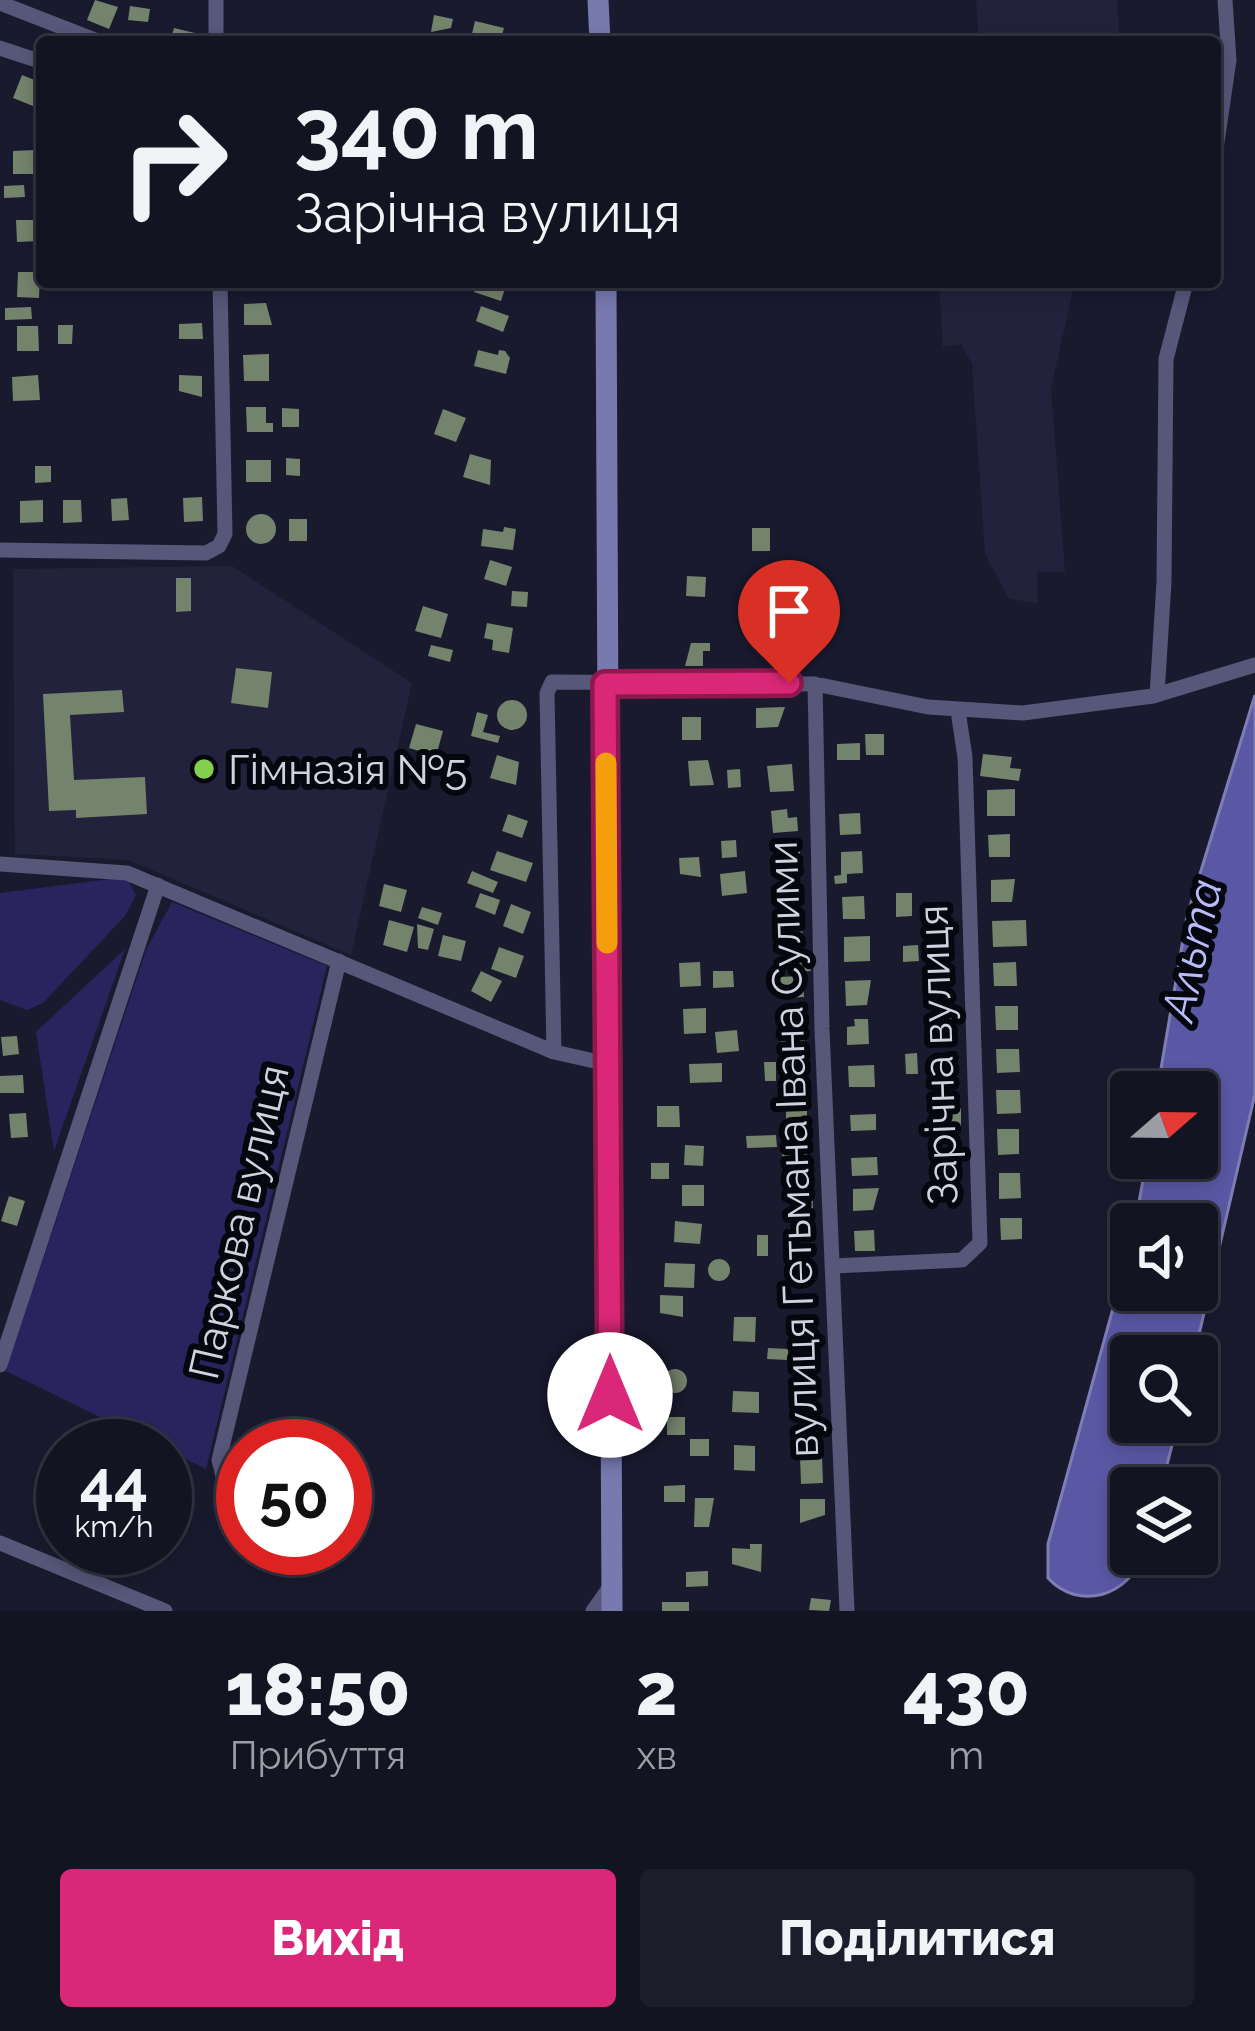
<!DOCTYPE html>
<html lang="uk">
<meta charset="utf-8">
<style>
body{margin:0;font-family:Raleway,sans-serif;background:#1c1d2a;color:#f1f3f6;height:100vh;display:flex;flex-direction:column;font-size:45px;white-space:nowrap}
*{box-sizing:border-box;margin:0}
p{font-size:39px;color:#9d9ea5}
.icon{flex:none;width:66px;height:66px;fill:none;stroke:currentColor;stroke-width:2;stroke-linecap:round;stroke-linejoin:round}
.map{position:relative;height:1611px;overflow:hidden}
.panel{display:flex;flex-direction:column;background:#131422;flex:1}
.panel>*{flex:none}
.banner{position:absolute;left:36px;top:36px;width:1185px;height:252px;border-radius:12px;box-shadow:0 6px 18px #0003,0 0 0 3px #323340;background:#131422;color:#f1f3f6;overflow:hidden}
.needle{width:78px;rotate:70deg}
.tools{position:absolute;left:1110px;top:1071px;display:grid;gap:24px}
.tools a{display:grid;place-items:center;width:108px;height:108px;border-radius:12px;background:#131422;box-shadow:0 6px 18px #0003,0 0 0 3px #323340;font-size:60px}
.speed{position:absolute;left:36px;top:1419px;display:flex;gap:24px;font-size:60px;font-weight:700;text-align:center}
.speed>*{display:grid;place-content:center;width:156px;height:156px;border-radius:50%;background:#131422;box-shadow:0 6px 18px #0003,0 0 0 3px #323340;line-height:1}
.speed small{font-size:30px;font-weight:400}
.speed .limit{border:18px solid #d22;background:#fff;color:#111}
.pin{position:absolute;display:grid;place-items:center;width:102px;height:102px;color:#fff;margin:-123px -51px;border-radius:50% 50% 50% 0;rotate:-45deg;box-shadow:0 0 12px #0007}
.pin .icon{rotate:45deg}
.me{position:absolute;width:132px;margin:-66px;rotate:0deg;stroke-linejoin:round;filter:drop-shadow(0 0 9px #0008)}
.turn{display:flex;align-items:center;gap:42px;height:252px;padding:0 60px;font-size:54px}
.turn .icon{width:156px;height:156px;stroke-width:2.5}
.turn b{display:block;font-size:84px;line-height:102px}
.eta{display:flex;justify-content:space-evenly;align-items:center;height:204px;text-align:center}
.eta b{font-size:72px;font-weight:800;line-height:84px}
.button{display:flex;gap:24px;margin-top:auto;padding:24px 60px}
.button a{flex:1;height:138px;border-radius:12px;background:#db2777;color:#fff;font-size:48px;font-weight:800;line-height:138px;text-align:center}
.button a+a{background:#1c1d2a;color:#f1f3f6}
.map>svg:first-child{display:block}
.built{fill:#22223c}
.green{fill:#29245d}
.water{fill:#5a58a4;stroke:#7e7db6;stroke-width:3}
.building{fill:#74836c}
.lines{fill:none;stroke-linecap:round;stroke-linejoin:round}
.street{stroke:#565779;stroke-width:15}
.secondary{stroke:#7779af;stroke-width:21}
.route-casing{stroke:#8e194d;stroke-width:30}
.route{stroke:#db2777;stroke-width:21}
.slow{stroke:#f59e0b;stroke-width:21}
.poi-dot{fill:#83d04e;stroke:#06060e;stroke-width:4.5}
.labels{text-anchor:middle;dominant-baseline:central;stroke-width:12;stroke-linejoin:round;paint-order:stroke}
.poi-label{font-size:42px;fill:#d1d2e0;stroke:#06060e;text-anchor:start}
.street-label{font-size:42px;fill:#d1d2e0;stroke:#06060e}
.water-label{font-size:45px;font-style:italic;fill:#b9bbfb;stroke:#06060e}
</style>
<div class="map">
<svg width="1255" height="1611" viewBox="0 0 1255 1611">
<rect width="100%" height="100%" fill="#191a2e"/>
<path class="built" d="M 976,0 L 1117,0 L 1120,42 L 979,42 Z
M 939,282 L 1075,282 L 1051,388 L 1065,572 L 1037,572 L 1038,603 L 1009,599 L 985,554 L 972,364 L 961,344 L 943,347 Z
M 232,566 L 412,683 L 351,955 L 128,860 L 15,854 L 13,569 Z"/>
<path class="green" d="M 126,877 L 136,895 L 125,916 L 43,1003 L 27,1010 L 0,1000 L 0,893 Z
M 172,902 L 327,966 L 206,1469 L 6,1371 L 146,950 Z
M 125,949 L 54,1151 L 36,1032 Z"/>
<path class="water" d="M 1255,695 L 1255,1094 L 1194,1356 L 1131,1356 L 1131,1422 L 1178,1422 L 1161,1488 L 1131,1488 L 1131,1554 L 1143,1554 C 1129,1597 1078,1611 1048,1578 L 1048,1544 L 1131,1243 L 1131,1290 L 1197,1290 L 1197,1224 L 1135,1224 L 1147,1158 L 1197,1158 L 1197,1092 L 1157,1092 L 1187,916 Z"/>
<path class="building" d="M 95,0 L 118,7 L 109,29 L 87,20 Z
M 130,6 L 150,9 L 148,22 L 128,20 Z
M 434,15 L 453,19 L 451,28 L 431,32 Z
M 475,21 L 504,28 L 500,42 L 470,42 Z
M 174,28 L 199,34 L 197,42 L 170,42 Z
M 22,75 L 42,83 L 33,106 L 13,98 Z
M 35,150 L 35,174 L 13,174 L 13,151 Z
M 24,185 L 25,197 L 4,198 L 4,186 Z
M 16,220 L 39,220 L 40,241 L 17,242 Z
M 18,272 L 40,272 L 39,298 L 17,297 Z
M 477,282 L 507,282 L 501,301 L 474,292 Z
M 266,303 L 272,325 L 244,325 L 244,304 Z
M 481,306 L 509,316 L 503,332 L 476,321 Z
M 31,307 L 32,319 L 5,320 L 5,308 Z
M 202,323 L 203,339 L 179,339 L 179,324 Z
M 58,325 L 73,325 L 72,344 L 58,344 Z
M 17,326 L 38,326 L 39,351 L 17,351 Z
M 478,350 L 498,355 L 499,350 L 505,351 L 510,358 L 506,374 L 474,366 Z
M 269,354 L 269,381 L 244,381 L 243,355 Z
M 38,375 L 40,400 L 13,401 L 12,377 Z
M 179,375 L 202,376 L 202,397 L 179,391 Z
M 246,407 L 266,407 L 266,423 L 273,423 L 273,432 L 247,432 Z
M 282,408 L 299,409 L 299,427 L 282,427 Z
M 443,409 L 466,418 L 456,442 L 434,434 Z
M 470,454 L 491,460 L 490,485 L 463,477 Z
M 286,458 L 300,459 L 300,476 L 286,475 Z
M 246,460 L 271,460 L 271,482 L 246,482 Z
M 35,466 L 51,466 L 51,482 L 35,483 Z
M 202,497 L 203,521 L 184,522 L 183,498 Z
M 127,498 L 129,520 L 112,521 L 111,499 Z
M 43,500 L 43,522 L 20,523 L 20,501 Z
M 63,500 L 81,500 L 82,522 L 63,523 Z
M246 529a15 15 0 1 1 30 0a15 15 0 1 1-30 0Z
M 289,519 L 307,519 L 307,541 L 289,541 Z
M 504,527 L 516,529 L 513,550 L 481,546 L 483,529 L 503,532 Z
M 752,528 L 770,528 L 770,551 L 752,551 Z
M 490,560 L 512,567 L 506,586 L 484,579 Z
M 687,576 L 706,577 L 705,597 L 686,596 Z
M 176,578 L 191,578 L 191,611 L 176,612 Z
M 772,578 L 787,578 L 786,597 L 772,597 Z
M 512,591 L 528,592 L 527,607 L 511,606 Z
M 423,606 L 448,614 L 441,638 L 415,631 Z
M 776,620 L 786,620 L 786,641 L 767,641 L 767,626 L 776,626 Z
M 487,623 L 513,628 L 509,653 L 492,650 L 493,640 L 484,638 Z
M 691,643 L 710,643 L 710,651 L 703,651 L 703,666 L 685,666 Z
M 431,645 L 453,650 L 450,662 L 428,656 Z
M 236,668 L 272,672 L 268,708 L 231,703 Z
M 122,690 L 124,712 L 70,715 L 74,780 L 145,777 L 147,814 L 76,818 L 76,810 L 49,811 L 43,694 Z
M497 715a15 15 0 1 1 30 0a15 15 0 1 1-30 0Z
M 785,707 L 778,727 L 756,728 L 756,708 Z
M 477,712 L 488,715 L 483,732 L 500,736 L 498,743 L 471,736 Z
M 682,717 L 701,717 L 701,740 L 682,740 Z
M 416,724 L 443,731 L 436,756 L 409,748 Z
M 865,734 L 884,734 L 884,755 L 866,755 Z
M 860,743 L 860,760 L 837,760 L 837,744 Z
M 983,754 L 1012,757 L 1010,768 L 1021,769 L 1019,781 L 980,776 Z
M 497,755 L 519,762 L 516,785 L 490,778 Z
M 708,760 L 714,785 L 690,786 L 688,761 Z
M 792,764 L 794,791 L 770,792 L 767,766 Z
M 740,769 L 741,787 L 728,788 L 727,770 Z
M 1015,789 L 1015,816 L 987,816 L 987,790 Z
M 787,809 L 788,818 L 797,817 L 798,831 L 773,833 L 771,811 Z
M 860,813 L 861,834 L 840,835 L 839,814 Z
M 508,814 L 528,821 L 522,838 L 502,831 Z
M 1010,834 L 1010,857 L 989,857 L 988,835 Z
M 736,840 L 737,857 L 722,858 L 721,841 Z
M 779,843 L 800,843 L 800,866 L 779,867 Z
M 497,851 L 533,863 L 526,882 L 490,870 Z
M 862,851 L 863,873 L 847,874 L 847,883 L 835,884 L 834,876 L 841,875 L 841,852 Z
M 699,857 L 701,877 L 680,874 L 679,858 Z
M 472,871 L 498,882 L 493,893 L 467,883 Z
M 745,871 L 747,893 L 722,896 L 720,874 Z
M 1015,879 L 1012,902 L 991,902 L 991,880 Z
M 384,884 L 407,890 L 401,912 L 379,906 Z
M 480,893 L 500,900 L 495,915 L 475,907 Z
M 896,893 L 912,893 L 912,916 L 896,917 Z
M 864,896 L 865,919 L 843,919 L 842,897 Z
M 511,904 L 531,912 L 523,934 L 503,926 Z
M 422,907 L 442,913 L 438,925 L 418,918 Z
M 389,920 L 414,927 L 407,952 L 383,945 Z
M 1026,920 L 1027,946 L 993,947 L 992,921 Z
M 802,921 L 803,945 L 781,946 L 780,922 Z
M 417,924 L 434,929 L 428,950 L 418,948 Z
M 443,935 L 466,941 L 461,961 L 438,956 Z
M 870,936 L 870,961 L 844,962 L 844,937 Z
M 918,945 L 919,961 L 903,962 L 903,946 Z
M 499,947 L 524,956 L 516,978 L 491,969 Z
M 794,953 L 805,953 L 811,971 L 794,972 Z
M 700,962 L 701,986 L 680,987 L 679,963 Z
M 1016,962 L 1017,986 L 994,986 L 993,963 Z
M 481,971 L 502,981 L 491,1002 L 471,991 Z
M 713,971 L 733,971 L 734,987 L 713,988 Z
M 803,976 L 804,997 L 780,998 L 779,977 Z
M 871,980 L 867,1005 L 846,1006 L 845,981 Z
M 995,1006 L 1018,1006 L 1018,1030 L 996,1030 Z
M 706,1008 L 706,1033 L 684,1034 L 683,1009 Z
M 955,1016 L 956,1044 L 940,1044 L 939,1017 Z
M 854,1019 L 868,1019 L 869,1044 L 847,1045 L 847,1027 L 855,1026 Z
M 804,1022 L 805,1046 L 781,1047 L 780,1023 Z
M 737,1030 L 739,1051 L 717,1053 L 715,1032 Z
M 17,1036 L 19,1054 L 3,1056 L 1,1037 Z
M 996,1049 L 1019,1049 L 1020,1072 L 997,1073 Z
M 917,1053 L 918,1074 L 906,1074 L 905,1054 Z
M 764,1062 L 776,1062 L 776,1081 L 765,1081 Z
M 722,1063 L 722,1082 L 690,1083 L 689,1064 Z
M 940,1063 L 958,1063 L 958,1082 L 940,1083 Z
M 874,1065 L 875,1087 L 849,1087 L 848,1066 Z
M 786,1072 L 805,1072 L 805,1094 L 786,1094 Z
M 23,1075 L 24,1093 L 0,1093 L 0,1076 Z
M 996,1090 L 1020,1090 L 1021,1113 L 997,1114 Z
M 657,1106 L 679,1106 L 680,1127 L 657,1127 Z
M 961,1108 L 961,1127 L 931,1128 L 931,1109 Z
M 786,1109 L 807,1109 L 807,1130 L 786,1130 Z
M 26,1113 L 28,1137 L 11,1138 L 9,1114 Z
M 876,1114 L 876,1130 L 851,1131 L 850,1115 Z
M 997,1129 L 1019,1129 L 1019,1154 L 998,1155 Z
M 776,1135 L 777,1147 L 747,1148 L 746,1136 Z
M 685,1145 L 704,1146 L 703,1166 L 684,1165 Z
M 807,1148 L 808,1175 L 788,1171 L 780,1149 Z
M 877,1157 L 878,1175 L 852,1176 L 851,1158 Z
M 651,1163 L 669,1163 L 669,1179 L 651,1179 Z
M 999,1173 L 1020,1173 L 1021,1198 L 999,1199 Z
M 682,1185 L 704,1185 L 704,1206 L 682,1206 Z
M 879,1188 L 873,1210 L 853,1211 L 853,1189 Z
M 793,1189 L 812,1189 L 813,1209 L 793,1210 Z
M 9,1196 L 25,1201 L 17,1226 L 1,1221 Z
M 1000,1218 L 1022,1218 L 1022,1239 L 1001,1240 Z
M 675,1221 L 702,1224 L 700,1244 L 674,1242 Z
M 788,1228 L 813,1228 L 813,1254 L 788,1254 Z
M 874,1230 L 875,1251 L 855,1251 L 854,1231 Z
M 757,1235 L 768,1235 L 768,1256 L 757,1256 Z
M708 1270a11 11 0 1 1 22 0a11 11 0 1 1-22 0Z
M 665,1263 L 695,1264 L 694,1288 L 664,1287 Z
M 660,1295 L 683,1296 L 683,1317 L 660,1313 Z
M 734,1317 L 756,1317 L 755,1342 L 733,1341 Z
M 768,1348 L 788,1349 L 788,1360 L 767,1359 Z
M663 1381a12 12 0 1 1 24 0a12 12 0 1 1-24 0Z
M 733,1391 L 759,1392 L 759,1413 L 732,1412 Z
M 667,1417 L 685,1417 L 685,1435 L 667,1435 Z
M 690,1439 L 709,1439 L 709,1456 L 690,1456 Z
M 734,1445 L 755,1446 L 755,1471 L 734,1470 Z
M 800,1457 L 822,1457 L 823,1483 L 801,1484 Z
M 685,1485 L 685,1502 L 664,1502 L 664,1486 Z
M 695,1498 L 714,1498 L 709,1527 L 694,1527 Z
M 800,1499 L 825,1499 L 825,1515 L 800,1523 Z
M 750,1544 L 762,1544 L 761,1572 L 732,1564 L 732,1548 L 750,1549 Z
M 708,1571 L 708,1586 L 686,1587 L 686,1572 Z
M 811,1598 L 831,1600 L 829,1611 L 809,1610 Z
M 662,1602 L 689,1602 L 689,1611 L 662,1611 Z"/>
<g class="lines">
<path class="street" d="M 216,0 L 216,42
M 0,3 L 100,42
M 0,48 L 42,62
M 1215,156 L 1229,60 L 1225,0
M 0,550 L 206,553 L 219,546 L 225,534 L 220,282
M 815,684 L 822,1029 L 847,1611
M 1157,695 L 1164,582 L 1166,359 L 1186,282
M 0,864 L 127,873 L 554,1052 L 608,1064
M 554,1052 L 547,693 L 552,682 L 815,684 L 928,707 L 1023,713 L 1153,696 L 1255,665
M 833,1266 L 962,1260 L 980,1243 L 965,757 L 958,711
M 0,1365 L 158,885
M 243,1489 L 223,1476 L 219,1460 L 339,961
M 345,1526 L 357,1531
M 0,1543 L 165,1611
M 593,1611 L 612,1584"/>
<path class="secondary" d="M 598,0 L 600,42
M 606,282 L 612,1611"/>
</g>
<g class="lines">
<g class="route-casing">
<path id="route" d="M 610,1395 L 605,684 L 789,683"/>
</g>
<use href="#route" class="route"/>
<path class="slow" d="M 606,763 L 607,943"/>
</g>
<circle class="poi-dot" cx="204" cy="769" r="12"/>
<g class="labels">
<g class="poi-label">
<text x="228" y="769">Гімназія №5</text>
</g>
<g class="street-label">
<text transform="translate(938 1055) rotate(-92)">Зарічна вулиця</text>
<text transform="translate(793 1149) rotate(-92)">вулиця Гетьмана Івана Сулими</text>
<text transform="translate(239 1222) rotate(-77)">Паркова вулиця</text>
</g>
<g class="water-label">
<text transform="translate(1192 950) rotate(-78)">Альта</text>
</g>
</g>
</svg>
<div class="tools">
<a><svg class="needle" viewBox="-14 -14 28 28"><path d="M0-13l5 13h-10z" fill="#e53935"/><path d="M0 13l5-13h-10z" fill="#9d9ea5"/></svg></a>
<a><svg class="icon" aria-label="sound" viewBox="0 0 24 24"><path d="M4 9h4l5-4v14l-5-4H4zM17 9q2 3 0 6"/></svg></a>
<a><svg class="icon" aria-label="search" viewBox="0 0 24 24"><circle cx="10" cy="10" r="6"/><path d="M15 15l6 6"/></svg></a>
<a><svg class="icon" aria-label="layers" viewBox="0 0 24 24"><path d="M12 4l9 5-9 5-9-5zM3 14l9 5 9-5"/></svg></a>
</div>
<div class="speed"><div>44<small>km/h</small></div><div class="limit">50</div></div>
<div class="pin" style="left:789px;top:683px;background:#d93025"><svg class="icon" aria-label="arrive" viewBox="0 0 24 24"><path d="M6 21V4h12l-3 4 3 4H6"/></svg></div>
<svg class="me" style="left:610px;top:1395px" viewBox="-20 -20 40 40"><circle r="19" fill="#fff"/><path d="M0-13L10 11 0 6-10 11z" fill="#db2777"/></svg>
<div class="banner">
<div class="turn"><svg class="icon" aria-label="right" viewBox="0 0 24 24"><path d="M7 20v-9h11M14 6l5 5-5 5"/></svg><div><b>340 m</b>Зарічна вулиця</div></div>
</div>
</div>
<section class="panel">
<div class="eta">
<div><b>18:50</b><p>Прибуття</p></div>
<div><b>2</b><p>хв</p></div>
<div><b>430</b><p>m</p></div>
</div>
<div class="button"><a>Вихід</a><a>Поділитися</a></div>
</section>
